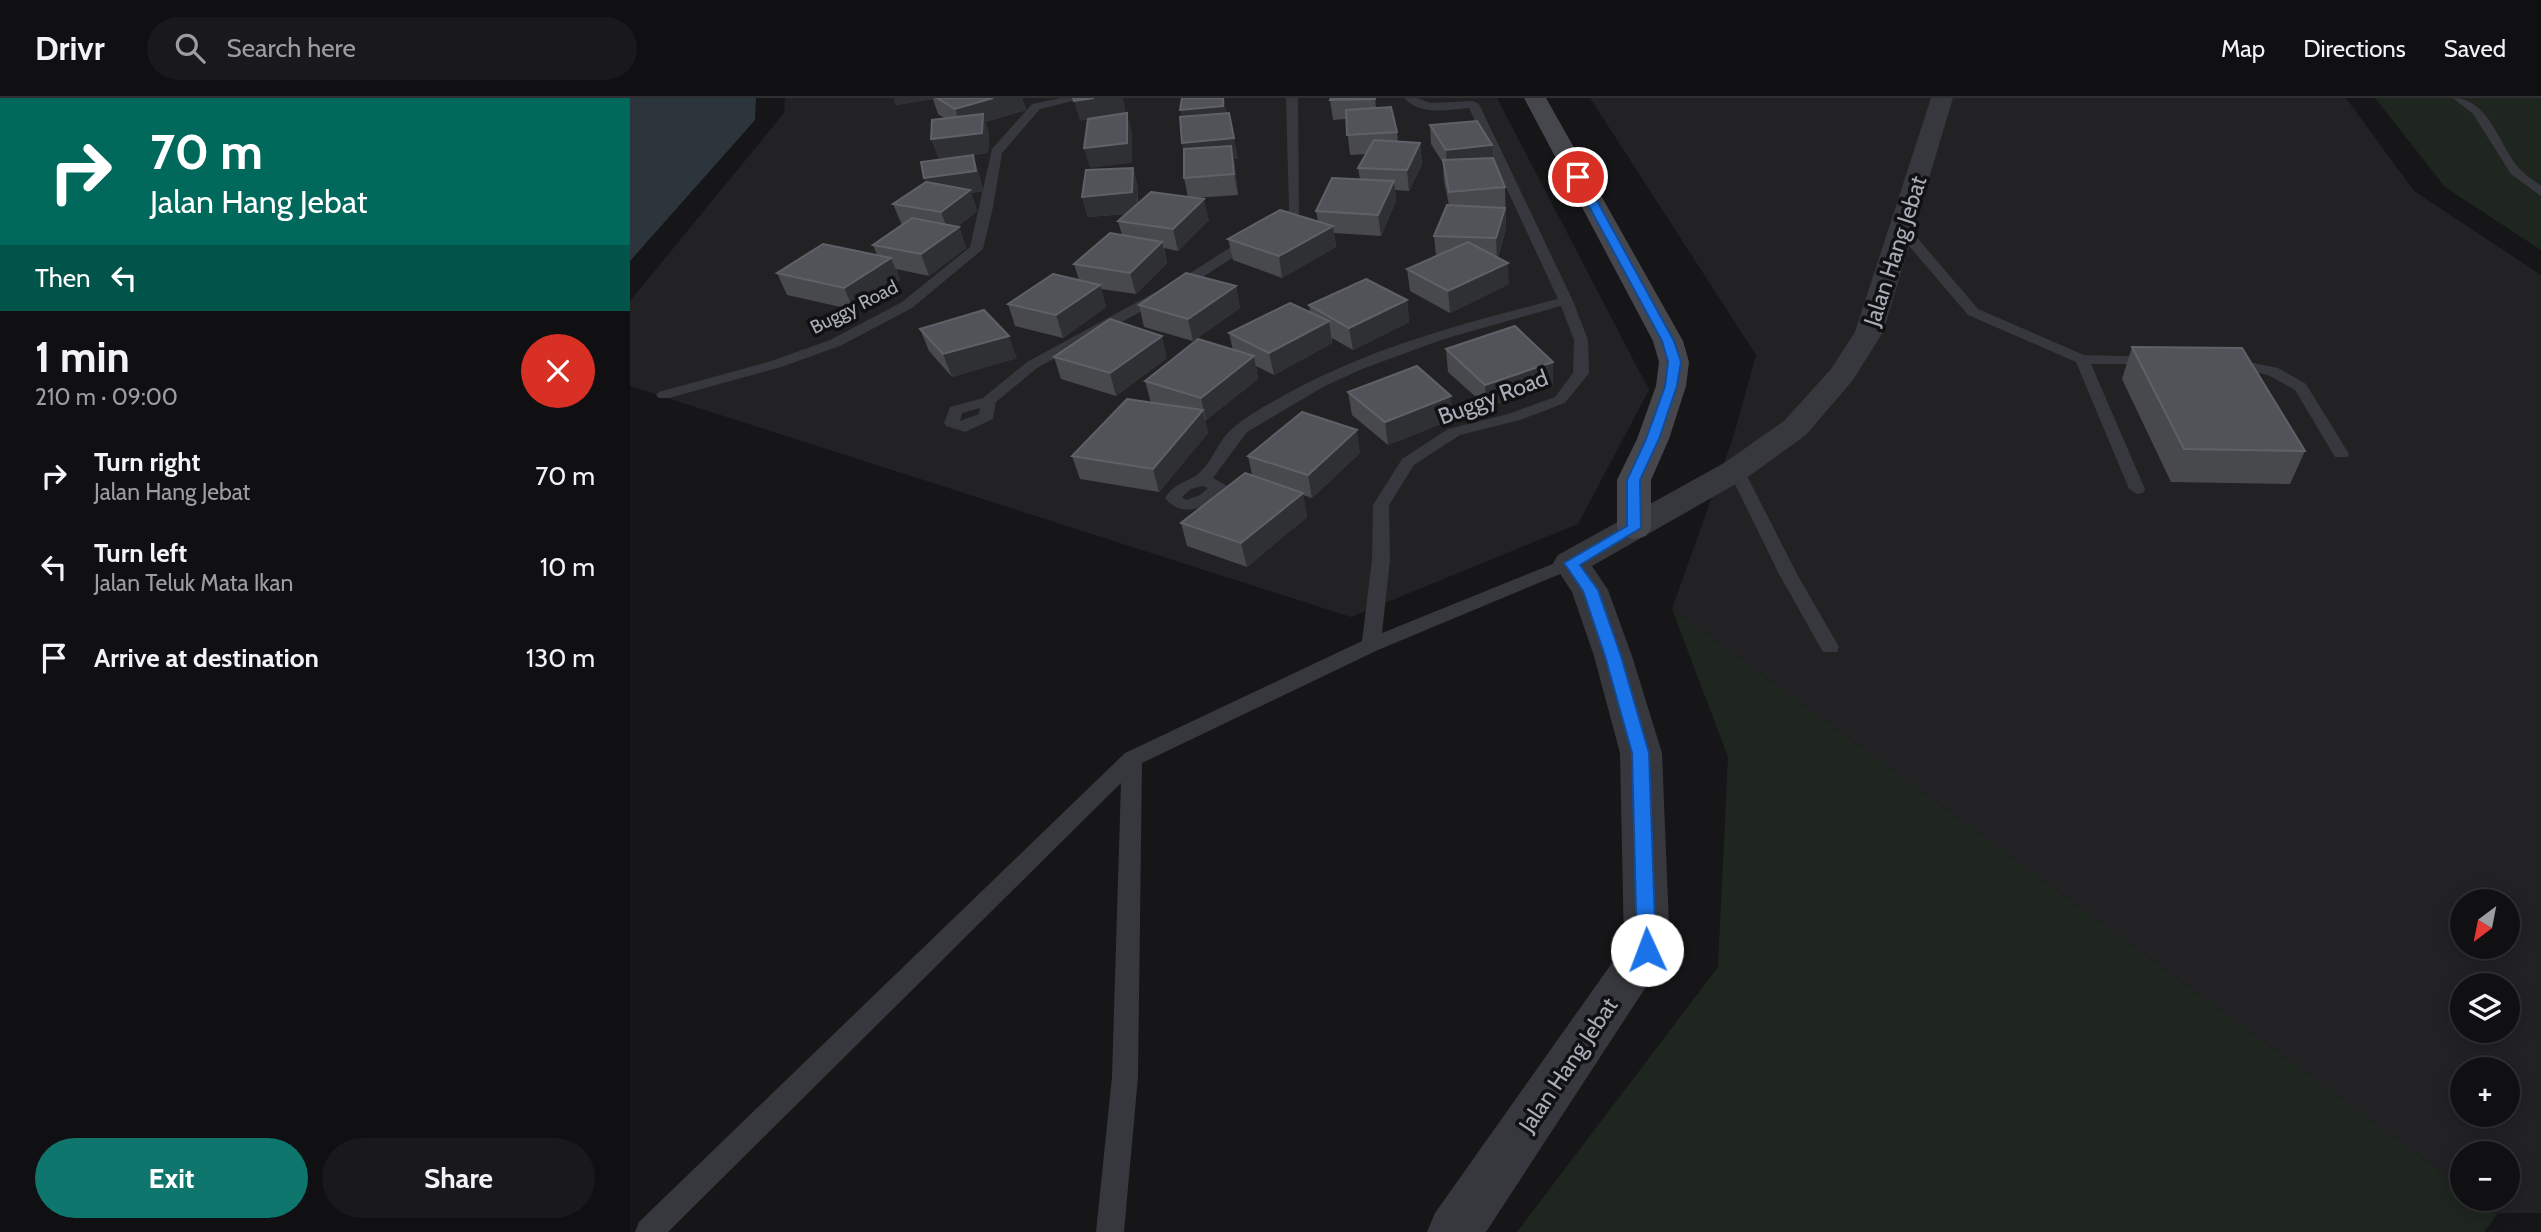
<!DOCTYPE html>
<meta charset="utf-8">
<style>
body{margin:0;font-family:Cabin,sans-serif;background:#19191b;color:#f1f3f6;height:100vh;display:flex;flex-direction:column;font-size:26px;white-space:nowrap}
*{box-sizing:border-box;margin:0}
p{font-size:23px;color:#9c9d9f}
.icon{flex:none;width:38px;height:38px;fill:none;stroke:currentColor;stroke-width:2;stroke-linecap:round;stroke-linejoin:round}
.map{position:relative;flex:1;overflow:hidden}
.side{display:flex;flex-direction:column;background:#101012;width:630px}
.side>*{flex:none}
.hud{background:#00695c;color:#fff;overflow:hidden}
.needle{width:46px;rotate:212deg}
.buttons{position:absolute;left:1820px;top:791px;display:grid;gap:14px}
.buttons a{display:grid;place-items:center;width:70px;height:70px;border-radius:50%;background:#101012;box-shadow:0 4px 18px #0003,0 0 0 2px #303032;font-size:35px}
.pin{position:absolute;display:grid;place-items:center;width:60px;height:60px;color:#fff;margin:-30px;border:4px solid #fff;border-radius:50%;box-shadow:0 2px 7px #0007}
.me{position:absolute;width:77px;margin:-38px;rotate:358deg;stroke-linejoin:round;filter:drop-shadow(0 0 5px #0008)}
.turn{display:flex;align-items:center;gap:24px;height:147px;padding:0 35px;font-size:32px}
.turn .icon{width:91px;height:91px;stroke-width:2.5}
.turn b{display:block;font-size:49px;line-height:60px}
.then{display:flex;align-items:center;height:66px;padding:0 35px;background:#0003;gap:14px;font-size:26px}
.round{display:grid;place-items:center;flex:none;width:74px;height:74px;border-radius:37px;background:#19191b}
.summary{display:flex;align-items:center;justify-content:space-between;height:119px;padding:0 35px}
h1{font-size:42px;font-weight:800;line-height:52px}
.cta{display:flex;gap:14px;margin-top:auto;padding:14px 35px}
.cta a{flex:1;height:80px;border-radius:42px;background:#0f766e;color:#fff;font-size:28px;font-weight:800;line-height:80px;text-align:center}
.cta a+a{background:#19191b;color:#f1f3f6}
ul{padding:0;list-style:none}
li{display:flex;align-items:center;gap:21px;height:91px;padding:0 35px}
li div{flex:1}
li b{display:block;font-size:26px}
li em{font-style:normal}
header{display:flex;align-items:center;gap:42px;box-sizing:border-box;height:98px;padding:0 35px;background:#101012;border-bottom:2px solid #303032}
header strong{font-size:33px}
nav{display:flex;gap:38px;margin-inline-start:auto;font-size:24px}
.search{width:490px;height:63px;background:#19191b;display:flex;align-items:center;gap:18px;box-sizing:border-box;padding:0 24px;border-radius:38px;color:#9c9d9f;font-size:26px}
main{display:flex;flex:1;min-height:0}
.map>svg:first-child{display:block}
.built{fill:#222225;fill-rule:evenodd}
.green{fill:#1e261f}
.water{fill:#2c353c}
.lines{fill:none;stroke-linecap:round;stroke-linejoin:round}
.lane{fill:#37383d;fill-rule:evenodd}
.street{fill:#37383d;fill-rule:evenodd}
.secondary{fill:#45474d;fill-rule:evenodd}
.wall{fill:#47494d}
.shaded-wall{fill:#2f3033}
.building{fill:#525359;stroke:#5f6168;stroke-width:2}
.route{fill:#1a73e8;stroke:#114b97;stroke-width:2}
.labels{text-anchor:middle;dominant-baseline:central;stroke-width:7;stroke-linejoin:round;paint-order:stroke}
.far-street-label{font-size:19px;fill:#a8adb8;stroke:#111113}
.street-label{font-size:23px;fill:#a8adb8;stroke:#111113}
</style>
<header>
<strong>Drivr</strong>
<div class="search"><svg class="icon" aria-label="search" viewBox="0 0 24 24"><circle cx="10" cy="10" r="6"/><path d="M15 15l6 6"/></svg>Search here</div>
<nav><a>Map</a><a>Directions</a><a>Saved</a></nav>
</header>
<main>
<section class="side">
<div class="hud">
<div class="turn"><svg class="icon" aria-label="right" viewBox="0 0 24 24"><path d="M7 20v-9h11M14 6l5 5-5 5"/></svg><div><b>70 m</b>Jalan Hang Jebat</div></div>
<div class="then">Then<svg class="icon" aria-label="left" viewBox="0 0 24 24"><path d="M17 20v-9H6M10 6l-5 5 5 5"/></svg></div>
</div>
<div class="summary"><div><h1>1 min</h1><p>210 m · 09:00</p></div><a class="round" style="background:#d93025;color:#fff"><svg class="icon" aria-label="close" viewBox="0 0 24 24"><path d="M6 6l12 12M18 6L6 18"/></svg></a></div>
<ul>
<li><svg class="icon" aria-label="right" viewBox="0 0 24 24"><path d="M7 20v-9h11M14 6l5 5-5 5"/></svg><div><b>Turn right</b><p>Jalan Hang Jebat</p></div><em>70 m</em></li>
<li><svg class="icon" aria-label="left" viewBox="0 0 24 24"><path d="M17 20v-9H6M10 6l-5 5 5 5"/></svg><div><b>Turn left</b><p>Jalan Teluk Mata Ikan</p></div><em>10 m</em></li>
<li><svg class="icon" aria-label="arrive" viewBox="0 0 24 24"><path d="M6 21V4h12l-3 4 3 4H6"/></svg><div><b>Arrive at destination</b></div><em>130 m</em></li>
</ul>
<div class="cta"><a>Exit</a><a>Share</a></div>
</section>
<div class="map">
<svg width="1911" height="1134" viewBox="0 0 1911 1134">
<rect width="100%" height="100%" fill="#161618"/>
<path class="built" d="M 155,0 L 867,0 L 1019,292 L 948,426 L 721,519 L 0,288 L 0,203 L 154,15 Z
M 960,0 L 1716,0 L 1784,93 L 1911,177 L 1911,1115 L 1868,1115 L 1848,1101 L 1878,1101 L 1878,1055 L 1832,1055 L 1832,1089 L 1042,511 L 1103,340 L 1126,257 ZM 1832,803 L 1878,803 L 1878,849 L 1832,849 ZM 1832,887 L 1878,887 L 1878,933 L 1832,933 ZM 1832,971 L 1878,971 L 1878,1017 L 1832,1017 Z"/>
<path class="green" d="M 1745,0 L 1911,0 L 1911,152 L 1815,89 Z
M 1042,511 L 1832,1089 L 1832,1101 L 1848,1101 L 1868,1115 L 1854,1134 L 887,1134 L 1088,869 L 1098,659 Z"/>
<path class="water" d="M 0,0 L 126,0 L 125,22 L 0,163 Z"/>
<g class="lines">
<path class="lane" d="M 431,0 L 455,0 L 410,11 L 372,55 L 363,109 L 353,151 L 282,210 L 210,248 L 151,269 L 39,300 L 29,300 L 26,297 L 29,294 L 141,263 L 200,242 L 272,204 L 340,149 L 362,51 L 402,6 Z
M 656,0 L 668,0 L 669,116 L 567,183 L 407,270 L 366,304 L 363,321 L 335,334 L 316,328 L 314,325 L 320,309 L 353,300 L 397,264 L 557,177 L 659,112 ZM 350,310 L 349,316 L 330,323 L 332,315 Z
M 774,0 L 787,0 L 801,5 L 843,3 L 849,6 L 943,203 L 958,242 L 959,275 L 935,305 L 890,322 L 830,337 L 784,367 L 759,407 L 760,462 L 752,535 L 935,461 L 947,461 L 950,465 L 947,469 L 748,552 L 512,665 L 508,979 L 494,1134 L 466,1134 L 482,979 L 491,685 L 38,1134 L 5,1134 L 9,1124 L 495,655 L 732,543 L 742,462 L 743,407 L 772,361 L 818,331 L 878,316 L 925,299 L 943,275 L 944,242 L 931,208 L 814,241 L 732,271 L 693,289 L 617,334 L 583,380 L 597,388 C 582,408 553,423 535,400 C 548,381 559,386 572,372 C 584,360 589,341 603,330 C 621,315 642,304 662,293 C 745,248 837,224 928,201 L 839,10 C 818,12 791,18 774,0 ZM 572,388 L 578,390 L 570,397 L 556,402 L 552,399 L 561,391 Z
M 1823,0 C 1859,0 1869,47 1889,70 C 1895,77 1904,82 1911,88 L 1911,98 L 1881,76 L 1843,16 Z
M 1273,128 L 1278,129 L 1348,211 L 1454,257 L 1527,259 L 1529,262 L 1527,265 L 1522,266 L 1461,266 L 1515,391 L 1513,395 L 1507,396 L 1499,391 L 1446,264 L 1338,217 L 1268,135 L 1268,129 Z
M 1598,260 L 1648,270 L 1676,286 L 1719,356 L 1717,359 L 1705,359 L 1665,292 L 1638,277 L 1593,267 L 1591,264 Z
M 1106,367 L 1114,372 L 1167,476 L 1209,549 L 1207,554 L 1193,554 L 1149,476 L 1098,372 Z"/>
<path class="street" d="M 1301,0 L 1323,0 L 1253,234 L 1223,282 L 1176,337 L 1118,379 L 962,468 L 978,492 L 1002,558 L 1032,655 L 1040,852 L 856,1134 L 797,1134 L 805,1115 L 994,848 L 990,655 L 964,558 L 942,494 L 923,465 L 928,457 L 1094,365 L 1154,323 L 1201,271 L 1225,234 Z"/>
<path class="secondary" d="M 894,0 L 916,0 L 1053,243 L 1059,264 L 1056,288 L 1039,341 L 1021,382 L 1021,430 L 1016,438 L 1004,441 L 992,438 L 987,430 L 987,382 L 1007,341 L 1026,288 L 1029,264 L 1023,243 Z"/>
</g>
<path class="wall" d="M 264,0 L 392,0 L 396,12 L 355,24 L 359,36 L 358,55 L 343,57 L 349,77 L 353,93 L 341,95 L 347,113 L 327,129 L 329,129 L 336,150 L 299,178 L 266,171 L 270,182 L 224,212 L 157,197 L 147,175 L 247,157 L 243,147 L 272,127 L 263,106 L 296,85 L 294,80 L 328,59 L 316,21 L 308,16 L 303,1 L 266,7 Z
M 552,0 L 594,0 L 596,16 L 608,61 L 604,61 L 608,97 L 564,100 L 579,122 L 548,153 L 534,150 L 537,165 L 506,196 L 471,191 L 476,209 L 433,240 L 385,228 L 378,206 L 449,182 L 444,166 L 492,137 L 488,123 L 496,116 L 458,119 L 452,99 L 503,70 L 508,90 L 508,106 L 558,99 L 554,80 L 554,53 L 552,45 L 551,19 Z
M 745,0 L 746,10 L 767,34 L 768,44 L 790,45 L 792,66 L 779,93 L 765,92 L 766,103 L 751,138 L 704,135 L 706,149 L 652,180 L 603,162 L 598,141 L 688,123 L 686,113 L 730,81 L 728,70 L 737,56 L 720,57 L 716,21 L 703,22 L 700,2 Z
M 800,27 L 863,60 L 875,89 L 876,131 L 868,159 L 879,186 L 820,215 L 780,193 L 777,171 L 806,158 L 804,138 L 819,107 L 814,83 L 813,65 L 801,46 Z
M 606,188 L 610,210 L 563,243 L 514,229 L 509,207 Z
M 777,202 L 779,224 L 723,252 L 702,240 L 702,245 L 644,277 L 626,268 L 628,281 L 576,322 L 575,322 L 578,335 L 529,394 L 450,381 L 442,358 L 521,305 L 515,283 L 603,252 L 599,235 L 680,214 L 679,207 Z
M 290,231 L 387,260 L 322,279 L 299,253 Z
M 1502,249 L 1675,353 L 1660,386 L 1541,384 L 1492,281 Z
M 816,251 L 923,264 L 923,286 L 857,309 L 818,274 Z
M 424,259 L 537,260 L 486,298 L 431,281 Z
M 718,294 L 823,321 L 758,347 L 722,317 Z
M 730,355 L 682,400 L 673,397 L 677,419 L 617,469 L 557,448 L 551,425 L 622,377 L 618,358 Z"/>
<path class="shaded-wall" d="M 264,0 L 303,0 L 303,1 L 266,7 Z
M 363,0 L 392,0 L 396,12 L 355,24 L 359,36 L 358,55 L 343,57 L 349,77 L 353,93 L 341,95 L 347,113 L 319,135 L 311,114 L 301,100 L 294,80 L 309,62 L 301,41 L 332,31 L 325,11 Z
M 464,0 L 493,0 L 496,15 L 450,23 L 444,3 Z
M 594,0 L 597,28 L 554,32 L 550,12 Z
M 497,15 L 502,34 L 502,65 L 460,70 L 454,50 Z
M 604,40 L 608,61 L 604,61 L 608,97 L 604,76 L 557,65 L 552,45 Z
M 790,45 L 792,66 L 779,93 L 777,72 Z
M 862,47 L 863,67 L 817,72 L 816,52 Z
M 503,70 L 508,90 L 507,115 L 458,119 L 452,99 Z
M 764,83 L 766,103 L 751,138 L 748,117 Z
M 574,101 L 579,122 L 548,153 L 543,131 Z
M 875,110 L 876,131 L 867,161 L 866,140 Z
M 703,128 L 706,149 L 652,180 L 649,158 Z
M 329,129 L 336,150 L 299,178 L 291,156 Z
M 532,144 L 537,165 L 506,196 L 500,175 Z
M 261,160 L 270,182 L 224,212 L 214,190 Z
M 878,165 L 879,186 L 820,215 L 818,193 Z
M 470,187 L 476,209 L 433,240 L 426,217 Z
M 606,188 L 610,210 L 563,243 L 558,221 Z
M 777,202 L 779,224 L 723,252 L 719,230 Z
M 699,223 L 702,245 L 644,277 L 639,255 Z
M 379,238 L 387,260 L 322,279 L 313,256 Z
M 532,238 L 537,260 L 486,298 L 480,275 Z
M 624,258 L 628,281 L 576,322 L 571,300 Z
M 923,264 L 923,286 L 857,309 L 855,287 Z
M 821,298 L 823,321 L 758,347 L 755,324 Z
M 573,312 L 578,335 L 529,394 L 523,371 Z
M 727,332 L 730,355 L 682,400 L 678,377 Z
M 673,395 L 677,419 L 617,469 L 611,445 Z"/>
<path class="building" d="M 307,0 L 363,0 L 325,11 Z
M 443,0 L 464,0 L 444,3 Z
M 552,0 L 593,0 L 593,8 L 550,12 Z
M 701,0 L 745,0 L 745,1 L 700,2 Z
M 761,9 L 767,34 L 717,37 L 716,12 Z
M 497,15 L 497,45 L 454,50 L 458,21 Z
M 599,15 L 604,40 L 552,45 L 550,19 Z
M 353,16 L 352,35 L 301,41 L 302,22 Z
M 847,23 L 862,47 L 816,52 L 800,27 Z
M 744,42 L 790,45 L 777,72 L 728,70 Z
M 601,48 L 604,76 L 554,80 L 554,51 Z
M 343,57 L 346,73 L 294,80 L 291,64 Z
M 863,60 L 875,89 L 819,94 L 813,62 Z
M 503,70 L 502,94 L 452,99 L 456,72 Z
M 702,80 L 764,83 L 748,117 L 686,113 Z
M 296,84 L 340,92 L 311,114 L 263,106 Z
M 521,94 L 574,101 L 543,131 L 488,123 Z
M 817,107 L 875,110 L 866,140 L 804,138 Z
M 650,112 L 703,128 L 649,158 L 598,141 Z
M 282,120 L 329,129 L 291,156 L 243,147 Z
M 480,135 L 532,144 L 500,175 L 444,166 Z
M 838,144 L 878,165 L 818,193 L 777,171 Z
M 193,146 L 261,160 L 214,190 L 147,175 Z
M 556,175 L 606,188 L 558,221 L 509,207 Z
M 423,176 L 470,187 L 426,217 L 378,206 Z
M 736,181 L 777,202 L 719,230 L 679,207 Z
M 660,205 L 699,223 L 639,255 L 599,235 Z
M 354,212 L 379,238 L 313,256 L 290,231 Z
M 480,221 L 532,238 L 480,275 L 424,259 Z
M 885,228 L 923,264 L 855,287 L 816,251 Z
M 568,241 L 624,258 L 571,300 L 515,283 Z
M 1502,249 L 1612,250 L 1675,353 L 1554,351 Z
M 787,268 L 821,298 L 755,324 L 718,294 Z
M 497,301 L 573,312 L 523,371 L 442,358 Z
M 672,314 L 727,332 L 678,377 L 618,358 Z
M 615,375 L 673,395 L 611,445 L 551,425 Z"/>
<path class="route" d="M 948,76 L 954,79 L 1044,243 L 1051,264 L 1047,288 L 1029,341 L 1010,382 L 1011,430 L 950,467 L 968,492 L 991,558 L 1019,655 L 1026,852 L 1024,858 L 1017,860 L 1010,858 L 1007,852 L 1002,655 L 975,558 L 953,493 L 934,465 L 997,428 L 997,382 L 1016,341 L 1035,288 L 1038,264 L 1032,243 L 943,79 Z"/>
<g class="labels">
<g class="far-street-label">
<text transform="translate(224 209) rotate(-27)">Buggy Road</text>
</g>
<g class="street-label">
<text transform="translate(1265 153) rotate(-72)">Jalan Hang Jebat</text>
<text transform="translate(863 299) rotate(-21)">Buggy Road</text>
<text transform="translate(938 967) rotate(-56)">Jalan Hang Jebat</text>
</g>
</g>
</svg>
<div class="buttons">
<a><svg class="needle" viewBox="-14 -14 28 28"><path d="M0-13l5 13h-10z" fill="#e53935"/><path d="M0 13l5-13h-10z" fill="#9c9d9f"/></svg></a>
<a><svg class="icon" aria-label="layers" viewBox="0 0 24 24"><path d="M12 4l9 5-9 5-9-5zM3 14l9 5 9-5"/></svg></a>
<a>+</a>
<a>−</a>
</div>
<div class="pin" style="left:948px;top:79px;background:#d93025"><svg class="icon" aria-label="arrive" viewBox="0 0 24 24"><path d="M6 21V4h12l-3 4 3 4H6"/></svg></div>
<svg class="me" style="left:1017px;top:852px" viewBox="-20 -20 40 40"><circle r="19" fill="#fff"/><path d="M0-13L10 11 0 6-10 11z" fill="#1a73e8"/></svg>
</div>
</main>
